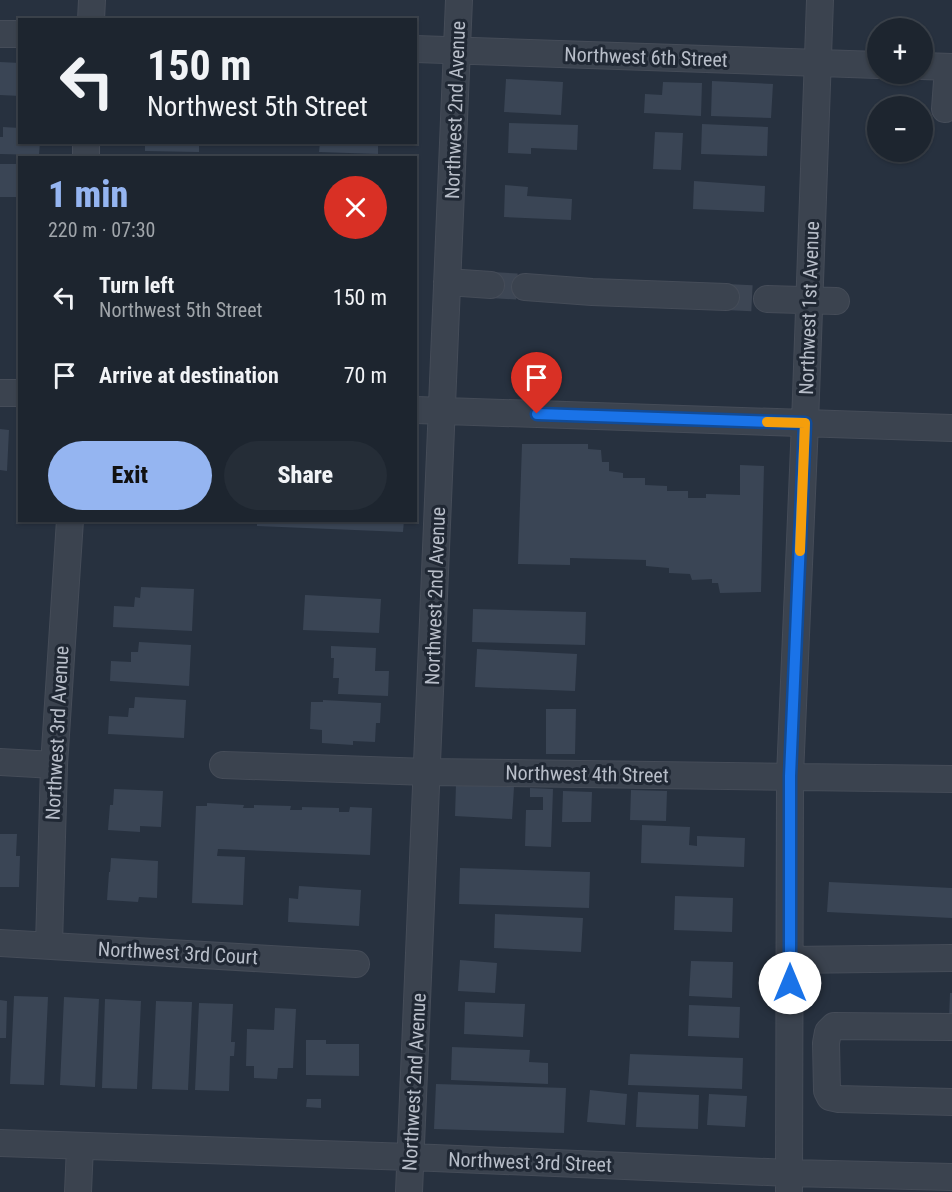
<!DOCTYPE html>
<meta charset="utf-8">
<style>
body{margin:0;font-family:"Roboto Condensed",sans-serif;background:#252d37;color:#f1f3f6;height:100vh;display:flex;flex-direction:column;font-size:22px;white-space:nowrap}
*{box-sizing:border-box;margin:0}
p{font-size:20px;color:#a0a5aa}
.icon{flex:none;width:33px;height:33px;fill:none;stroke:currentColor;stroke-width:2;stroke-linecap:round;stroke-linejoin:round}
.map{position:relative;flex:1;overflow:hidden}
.drawer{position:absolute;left:18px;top:156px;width:399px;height:366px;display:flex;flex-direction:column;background:#1d252f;border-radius:0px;box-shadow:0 2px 4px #0004,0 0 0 2px #3b424b}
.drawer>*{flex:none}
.top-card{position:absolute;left:18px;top:18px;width:399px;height:126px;border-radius:0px;box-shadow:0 2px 4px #0004,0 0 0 2px #3b424b;background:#1d252f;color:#f1f3f6;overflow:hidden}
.tools{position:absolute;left:867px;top:18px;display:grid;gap:12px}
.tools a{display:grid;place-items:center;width:66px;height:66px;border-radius:50%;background:#1d252f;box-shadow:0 2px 4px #0004,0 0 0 2px #3b424b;font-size:30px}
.pin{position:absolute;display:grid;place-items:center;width:51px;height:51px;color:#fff;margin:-62px -26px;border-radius:50% 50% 50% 0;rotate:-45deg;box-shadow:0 0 6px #0007}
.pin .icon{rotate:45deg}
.me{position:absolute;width:66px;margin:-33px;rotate:0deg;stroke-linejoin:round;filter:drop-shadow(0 0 4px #0008)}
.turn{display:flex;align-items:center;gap:21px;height:126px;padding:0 30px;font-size:27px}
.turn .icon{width:78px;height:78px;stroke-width:2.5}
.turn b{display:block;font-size:42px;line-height:51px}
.round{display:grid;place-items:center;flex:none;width:63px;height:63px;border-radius:32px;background:#252d37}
.headline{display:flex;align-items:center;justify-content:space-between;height:102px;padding:0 30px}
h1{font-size:36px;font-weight:800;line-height:45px;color:#95b5f1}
.primary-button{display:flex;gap:12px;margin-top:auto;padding:12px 30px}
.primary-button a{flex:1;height:69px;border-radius:36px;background:#95b5f1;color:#111;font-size:24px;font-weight:800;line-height:69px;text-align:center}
.primary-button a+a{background:#252d37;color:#f1f3f6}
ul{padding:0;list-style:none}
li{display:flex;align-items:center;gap:18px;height:78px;padding:0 30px}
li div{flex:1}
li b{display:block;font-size:22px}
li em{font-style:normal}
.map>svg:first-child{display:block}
.building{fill:#3a4555}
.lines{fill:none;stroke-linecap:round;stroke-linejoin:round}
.minor-tunnel{stroke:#3d4654;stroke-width:26;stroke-dasharray:26 13;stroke-linecap:butt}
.minor-casing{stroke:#454c58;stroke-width:28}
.minor{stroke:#3b434f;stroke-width:26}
.route-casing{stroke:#114b97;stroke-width:15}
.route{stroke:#1a73e8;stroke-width:10}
.slow{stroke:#f59e0b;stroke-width:10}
.labels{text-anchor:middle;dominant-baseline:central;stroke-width:6;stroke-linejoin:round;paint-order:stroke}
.street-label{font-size:20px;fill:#b8bec9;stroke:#202834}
</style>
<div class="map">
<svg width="952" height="1192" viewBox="0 0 952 1192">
<rect width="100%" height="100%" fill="#27313f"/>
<path class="building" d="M 0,62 L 20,63 L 20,96 L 0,95 Z
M 506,79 L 563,82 L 561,115 L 504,112 Z
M 712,81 L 773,84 L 771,118 L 711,116 Z
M 663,82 L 702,83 L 701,116 L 644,113 L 645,94 L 662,95 Z
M 509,123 L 578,125 L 577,150 L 531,148 L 531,154 L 508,153 Z
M 702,124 L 768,127 L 767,156 L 701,154 Z
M 3,127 L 20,128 L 20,142 L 40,142 L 39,155 L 0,154 L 0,137 L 3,137 Z
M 655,132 L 683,133 L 681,170 L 653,169 Z
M 145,142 L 199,142 L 199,152 L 145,151 Z
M 320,142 L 378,142 L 378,154 L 319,152 Z
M 0,164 L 20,164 L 20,197 L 0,197 Z
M 694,181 L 765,186 L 764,212 L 693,209 Z
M 505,185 L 528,187 L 527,196 L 572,199 L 571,220 L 504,217 Z
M 0,429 L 9,430 L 7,471 L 0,470 Z
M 522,444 L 588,444 L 588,449 L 601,450 L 602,462 L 609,462 L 609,471 L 623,473 L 623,478 L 645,478 L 645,485 L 667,486 L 667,491 L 688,491 L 688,498 L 706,498 L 706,494 L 740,495 L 740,465 L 764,466 L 761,592 L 720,593 L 718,583 L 712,583 L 712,579 L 692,580 L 690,574 L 669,573 L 669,568 L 646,566 L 646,560 L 570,558 L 570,565 L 518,564 Z
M 257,520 L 404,520 L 403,532 L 257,526 Z
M 141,587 L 194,589 L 192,631 L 113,627 L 114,606 L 134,607 L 135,597 L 140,598 Z
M 305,595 L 381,599 L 379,633 L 303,630 Z
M 473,609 L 586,612 L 585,645 L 472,642 Z
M 139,642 L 191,645 L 189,686 L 110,681 L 111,661 L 131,662 L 131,652 L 138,652 Z
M 331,646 L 376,648 L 375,671 L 389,671 L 388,696 L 338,694 L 339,678 L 333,678 L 334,658 L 331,658 Z
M 477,649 L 577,654 L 575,691 L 475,687 Z
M 135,697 L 186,700 L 184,738 L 108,734 L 109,716 L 128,717 L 129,708 L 134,708 Z
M 323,700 L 381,703 L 380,723 L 376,723 L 375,742 L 353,741 L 353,745 L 322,743 L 322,730 L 310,729 L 311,702 L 323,702 Z
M 546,709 L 576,709 L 575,754 L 546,754 Z
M 456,784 L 514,787 L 512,819 L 455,816 Z
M 530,788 L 553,789 L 551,847 L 525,846 L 526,810 L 543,810 L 543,797 L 530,797 Z
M 114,789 L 163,791 L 161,827 L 140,826 L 140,832 L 108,830 L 110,805 L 113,805 Z
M 631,790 L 667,791 L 666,821 L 630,820 Z
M 563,791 L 592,792 L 591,822 L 562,822 Z
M 207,803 L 244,805 L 243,808 L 254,808 L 254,805 L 291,806 L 290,810 L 302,810 L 302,807 L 339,808 L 339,812 L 349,812 L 350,807 L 372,808 L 370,855 L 218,849 L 217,856 L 245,857 L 243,905 L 192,903 L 196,806 L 207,806 Z
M 642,825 L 690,827 L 689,845 L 697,846 L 697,836 L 745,838 L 744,867 L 641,863 Z
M 0,834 L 17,834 L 16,856 L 20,856 L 19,887 L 0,887 Z
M 111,858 L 158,861 L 157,898 L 139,897 L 138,902 L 107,900 L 109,872 L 110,872 Z
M 460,868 L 590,872 L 589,908 L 459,904 Z
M 829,882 L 952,888 L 952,918 L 827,912 Z
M 299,886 L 361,890 L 359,926 L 288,922 L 289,898 L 298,899 Z
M 675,896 L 733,898 L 732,932 L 674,930 Z
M 495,914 L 583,918 L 581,952 L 494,948 Z
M 460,960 L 497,963 L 495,993 L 458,991 Z
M 691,961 L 733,962 L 732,998 L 689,996 Z
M 950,993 L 952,993 L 952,1019 L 949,1019 Z
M 14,996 L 48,997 L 44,1085 L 10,1084 Z
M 64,997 L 99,999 L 95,1087 L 60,1085 Z
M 105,999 L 141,1001 L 137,1089 L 102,1088 Z
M 0,1000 L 7,1001 L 6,1038 L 0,1038 Z
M 156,1001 L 192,1002 L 188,1090 L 152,1089 Z
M 465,1002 L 525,1004 L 523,1037 L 464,1034 Z
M 199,1003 L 233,1004 L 231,1042 L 235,1042 L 234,1056 L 230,1056 L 229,1091 L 195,1090 Z
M 689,1005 L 740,1007 L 739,1038 L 688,1036 Z
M 275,1008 L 296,1009 L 293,1068 L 278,1068 L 277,1079 L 254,1078 L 254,1066 L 246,1066 L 247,1029 L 274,1030 Z
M 306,1040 L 326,1040 L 326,1044 L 359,1044 L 359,1076 L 306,1075 Z
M 452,1047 L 530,1050 L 529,1062 L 548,1063 L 548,1084 L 451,1080 Z
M 630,1054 L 743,1058 L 742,1089 L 628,1085 Z
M 436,1084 L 566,1088 L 564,1133 L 434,1129 Z
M 590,1090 L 627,1094 L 625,1125 L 587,1122 Z
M 638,1092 L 699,1095 L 698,1129 L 636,1127 Z
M 709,1094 L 747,1096 L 745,1127 L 707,1125 Z
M 307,1099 L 321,1099 L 321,1108 L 306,1107 Z"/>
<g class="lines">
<path class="minor-tunnel" d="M 491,285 L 525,287
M 726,297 L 767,299"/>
<g class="minor-casing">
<path id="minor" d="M 91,20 L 92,0
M 0,34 L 20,34
M 416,49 L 878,65
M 922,66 L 952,67
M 945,109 L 948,67
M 86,158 L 86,142
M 447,282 L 491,285
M 525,287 L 592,292 L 726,297
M 767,299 L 836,301
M 0,393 L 20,393
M 416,410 L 952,428
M 0,762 L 54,765
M 223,765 L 428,772 L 952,779
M 0,943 L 356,964
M 49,945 L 54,765 L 70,520
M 790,960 L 952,958
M 952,1027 L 834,1026 L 828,1032 L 826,1043 L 827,1091 L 830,1097 L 839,1099 L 952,1102
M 0,1143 L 411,1157 L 790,1173 L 952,1177
M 78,1192 L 80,1146
M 409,1192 L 459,0
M 789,1192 L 790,776 L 805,423 L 820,0"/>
</g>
<use href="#minor" class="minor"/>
</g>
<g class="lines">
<g class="route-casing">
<path id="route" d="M 537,414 L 805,423 L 790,776 L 790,983"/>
</g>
<use href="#route" class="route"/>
<path class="slow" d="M 767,422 L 805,423 L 800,551"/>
</g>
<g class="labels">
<g class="street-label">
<text transform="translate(646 57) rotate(2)">Northwest 6th Street</text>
<text transform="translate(455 110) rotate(-88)">Northwest 2nd Avenue</text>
<text transform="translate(809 308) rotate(-88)">Northwest 1st Avenue</text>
<text transform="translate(435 596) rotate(-88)">Northwest 2nd Avenue</text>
<text transform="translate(57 733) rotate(-87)">Northwest 3rd Avenue</text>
<text transform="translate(587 774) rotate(1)">Northwest 4th Street</text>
<text transform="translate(178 953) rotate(3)">Northwest 3rd Court</text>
<text transform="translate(414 1082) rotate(-87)">Northwest 2nd Avenue</text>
<text transform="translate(530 1162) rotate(2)">Northwest 3rd Street</text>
</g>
</g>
</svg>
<div class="tools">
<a>+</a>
<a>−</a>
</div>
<div class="pin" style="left:537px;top:414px;background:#d93025"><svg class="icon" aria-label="arrive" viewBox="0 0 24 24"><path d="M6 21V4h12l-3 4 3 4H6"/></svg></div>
<svg class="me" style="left:790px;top:983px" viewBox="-20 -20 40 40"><circle r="19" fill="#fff"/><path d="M0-13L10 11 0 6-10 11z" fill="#1a73e8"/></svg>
<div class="top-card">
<div class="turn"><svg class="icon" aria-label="left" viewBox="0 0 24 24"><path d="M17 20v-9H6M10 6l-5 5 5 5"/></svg><div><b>150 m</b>Northwest 5th Street</div></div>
</div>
<section class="drawer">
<div class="headline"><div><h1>1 min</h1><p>220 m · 07:30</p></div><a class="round" style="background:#d93025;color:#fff"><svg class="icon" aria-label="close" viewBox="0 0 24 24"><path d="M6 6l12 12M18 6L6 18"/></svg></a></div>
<ul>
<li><svg class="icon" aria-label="left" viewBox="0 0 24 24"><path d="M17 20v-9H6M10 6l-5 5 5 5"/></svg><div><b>Turn left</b><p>Northwest 5th Street</p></div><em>150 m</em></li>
<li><svg class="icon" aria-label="arrive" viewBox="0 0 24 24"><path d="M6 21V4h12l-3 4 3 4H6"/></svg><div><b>Arrive at destination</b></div><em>70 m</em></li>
</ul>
<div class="primary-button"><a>Exit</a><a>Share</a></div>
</section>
</div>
